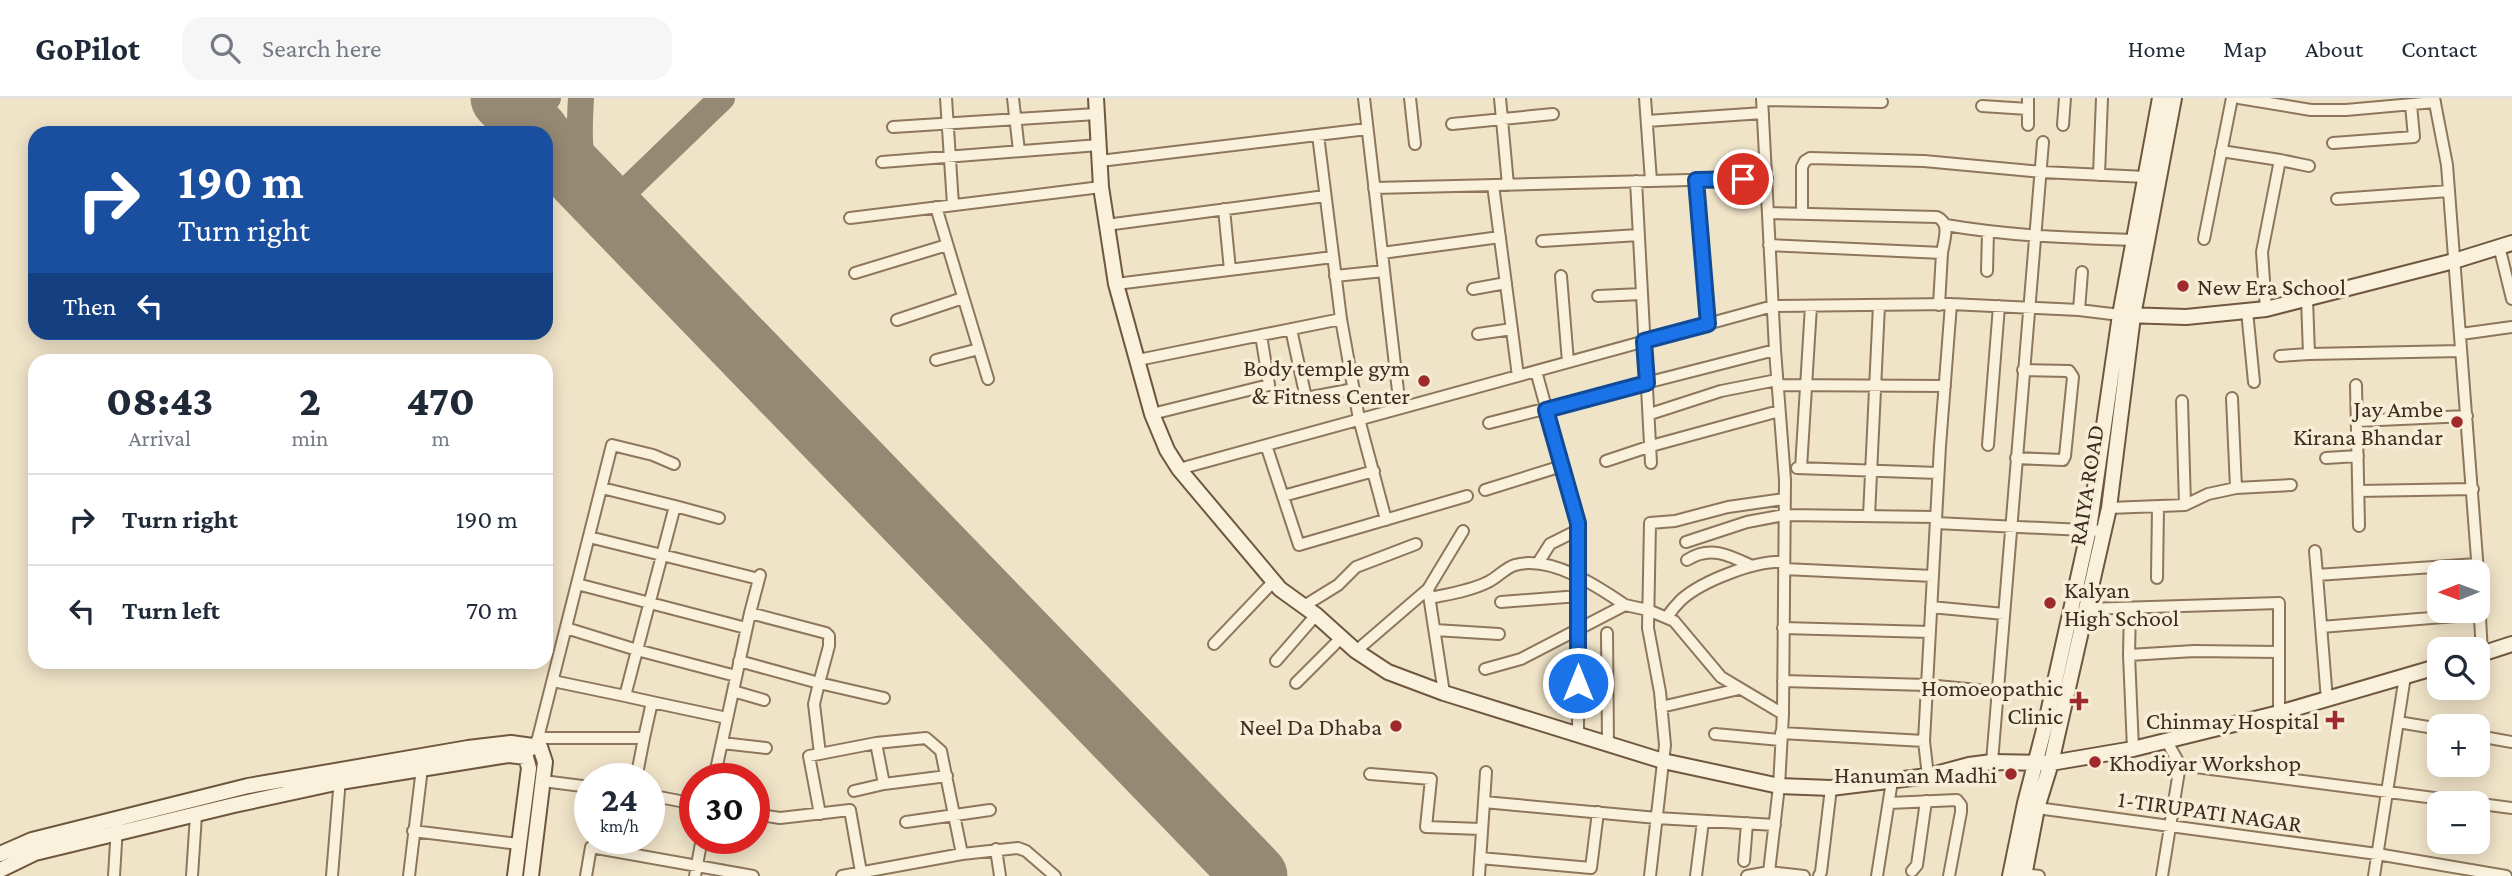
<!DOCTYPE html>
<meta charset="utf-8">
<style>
body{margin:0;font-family:"Crimson Pro",serif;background:#f6f6f7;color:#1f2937;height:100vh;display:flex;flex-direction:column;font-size:26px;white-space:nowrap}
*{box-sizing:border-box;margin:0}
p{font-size:23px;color:#747a83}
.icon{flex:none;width:38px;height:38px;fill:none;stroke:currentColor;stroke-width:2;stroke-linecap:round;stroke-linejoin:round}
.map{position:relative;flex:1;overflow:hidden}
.panel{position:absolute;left:28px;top:256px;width:525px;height:315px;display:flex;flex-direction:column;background:#fff;border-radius:21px;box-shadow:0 4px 18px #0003}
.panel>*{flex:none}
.banner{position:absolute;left:28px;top:28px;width:525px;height:214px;border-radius:21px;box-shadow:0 4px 18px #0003;background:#1a4fa0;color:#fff;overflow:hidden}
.needle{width:46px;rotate:269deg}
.tools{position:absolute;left:2427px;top:462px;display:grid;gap:14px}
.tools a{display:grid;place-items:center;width:63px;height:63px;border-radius:14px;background:#fff;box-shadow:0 4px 18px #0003;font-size:35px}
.speed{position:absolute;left:574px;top:665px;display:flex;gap:14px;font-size:35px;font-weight:700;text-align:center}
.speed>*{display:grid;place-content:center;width:91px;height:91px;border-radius:50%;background:#fff;box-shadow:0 4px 18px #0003;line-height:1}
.speed small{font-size:18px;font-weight:400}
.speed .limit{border:10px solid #d22;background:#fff;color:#111}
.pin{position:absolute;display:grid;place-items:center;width:60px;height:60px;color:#fff;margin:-30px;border:4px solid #fff;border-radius:50%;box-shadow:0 2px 7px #0007}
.me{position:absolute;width:77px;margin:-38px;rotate:0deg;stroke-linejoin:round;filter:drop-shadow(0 0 5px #0008)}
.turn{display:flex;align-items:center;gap:24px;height:147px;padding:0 35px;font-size:32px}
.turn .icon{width:91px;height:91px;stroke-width:2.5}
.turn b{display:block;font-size:49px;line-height:60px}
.then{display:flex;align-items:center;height:66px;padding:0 35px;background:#0003;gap:14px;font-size:26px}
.eta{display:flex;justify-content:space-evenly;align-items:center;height:119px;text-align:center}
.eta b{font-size:42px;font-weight:800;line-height:49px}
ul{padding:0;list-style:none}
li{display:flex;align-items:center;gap:21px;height:91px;padding:0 35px;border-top:2px solid #e0e1e3}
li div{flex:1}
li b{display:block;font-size:26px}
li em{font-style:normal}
header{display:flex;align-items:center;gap:42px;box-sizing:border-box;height:98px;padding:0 35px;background:#fff;border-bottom:2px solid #e0e1e3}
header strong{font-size:33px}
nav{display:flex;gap:38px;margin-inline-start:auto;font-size:24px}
.search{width:490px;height:63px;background:#f6f6f7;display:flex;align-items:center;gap:18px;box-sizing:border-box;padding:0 24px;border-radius:21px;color:#747a83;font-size:26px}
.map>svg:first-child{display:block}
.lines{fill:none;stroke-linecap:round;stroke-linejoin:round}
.taxiway{stroke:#968974;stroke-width:26}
.runway{stroke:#968974;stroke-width:65}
.street-casing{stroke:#8d765c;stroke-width:14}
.secondary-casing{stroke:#6f573f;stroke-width:18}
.street{stroke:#faf1dc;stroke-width:10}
.secondary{stroke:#faf1dc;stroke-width:14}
.route-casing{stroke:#114b97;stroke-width:18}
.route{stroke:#1a73e8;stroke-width:12}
.poi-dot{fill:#9e2a2b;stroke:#f7eed8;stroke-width:2.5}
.labels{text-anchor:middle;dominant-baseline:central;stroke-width:7;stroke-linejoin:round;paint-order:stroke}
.poi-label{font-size:24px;fill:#3d2e20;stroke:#f7eed8;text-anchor:end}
.street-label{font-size:24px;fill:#3d2e20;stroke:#f7eed8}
</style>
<header>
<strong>GoPilot</strong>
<div class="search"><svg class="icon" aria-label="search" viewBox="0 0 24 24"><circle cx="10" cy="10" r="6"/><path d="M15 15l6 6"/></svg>Search here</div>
<nav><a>Home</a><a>Map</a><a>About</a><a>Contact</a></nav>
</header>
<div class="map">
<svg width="2512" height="778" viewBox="0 0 2512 778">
<rect width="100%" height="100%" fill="#f0e4c8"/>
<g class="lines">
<path class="taxiway" d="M 508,0 C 521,6 534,5 548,0
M 581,0 C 579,37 577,60 594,94
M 609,109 L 722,0"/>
<path class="runway" d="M 503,0 L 537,35
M 546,45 L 1255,778"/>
<g class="street-casing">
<path id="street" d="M 946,0 L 953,107
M 1013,0 L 1019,53
M 1364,0 L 1400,310
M 1410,0 L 1415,46
M 1500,0 L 1508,87
M 1645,0 L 1651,83
M 2239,0 L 2311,12 L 2346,12 L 2435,4
M 2434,0 L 2447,67 L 2478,474
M 1762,2 L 1882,4
M 1982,8 L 2028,11
M 1647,23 L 1763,15
M 1452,26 L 1553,16
M 2028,27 L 2028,0
M 2063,27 L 2065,0
M 893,29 L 1096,16
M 1318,37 L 1341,221
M 2333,45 L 2414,39 L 2411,7
M 2221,53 L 2280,62 L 2262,154 L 2266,211
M 2280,62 L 2309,68
M 1100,63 L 1367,31
M 882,64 L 1099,47
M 2099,77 L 2102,0
M 1696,82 L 1708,226
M 1636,83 L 1651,365
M 1493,87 L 1518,278
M 1374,90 L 1767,80
M 2337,101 L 2449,93
M 936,109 L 988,281
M 1224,111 L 1230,172
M 1769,115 L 1937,119 C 1951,125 1944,142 1942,155
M 1802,116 L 1802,69 L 1805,63 L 1810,60 L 1924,63 L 2042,74 L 2146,79
M 850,120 L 1101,89
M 1106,127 L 1325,98
M 1946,127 C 2009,138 2071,140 2135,142
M 2204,141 L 2232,0
M 1542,143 L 1639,137
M 1769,147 L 1942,155 L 1939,207
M 2499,148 L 2512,201
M 1382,155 L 1500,139
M 1987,173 L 1988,134
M 855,175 L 947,147
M 1335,178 L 1384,173
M 1561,178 L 1568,264
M 1116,186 L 1333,159
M 1473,191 L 1506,185
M 1598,198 L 1642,196
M 2307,201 L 2309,256 L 2461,253
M 2079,212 L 2082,174
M 2247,213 L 2254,284
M 897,222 L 963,200
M 1291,231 L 1306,300 L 1354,291
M 1478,236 L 1512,231
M 2461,236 L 2512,229
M 2280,258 L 2309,256
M 936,262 L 979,251
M 1138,262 L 1341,221 L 1359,321 L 1386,422
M 1536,273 L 1578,425 L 1578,637
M 1778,287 L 1945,288
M 2356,287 L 2359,428
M 2182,303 L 2185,407
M 1152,316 L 1269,287 L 1261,237
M 1650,316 L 1721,293 L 1777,282
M 2357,323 L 2467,318
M 1489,325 L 1775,252
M 1266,347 L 1299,447 L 1467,398
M 1988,347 L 1999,208
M 2016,360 L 2063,362 L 2065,358 L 2073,279 L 2069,273 L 2023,272
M 2326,360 L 2358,358
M 1606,363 L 1651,348 L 1779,313
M 1797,370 L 1938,375
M 1801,370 L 1811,208
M 1179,371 L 1773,208 L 1951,206 L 2079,212 L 2120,217
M 2236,390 L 2291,387
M 1485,392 L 1562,368
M 2358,393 L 2473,391
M 1283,398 L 1374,373
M 675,408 L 719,420
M 2109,410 L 2185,407 L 2208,396 L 2236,390 L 2232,300
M 1869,418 L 1879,207
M 1936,425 L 2104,433
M 589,439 L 759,481
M 1686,444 L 1747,424 L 1784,417 L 1936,419
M 2315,453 L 2317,477
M 1687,462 C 1710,447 1729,457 1752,468
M 1538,465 L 1550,446 L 1578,432
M 1784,471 L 1933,478
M 2157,480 L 2158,409
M 2478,482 L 2482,556
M 577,486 L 746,530
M 1430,500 C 1449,496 1470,493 1488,484 C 1497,480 1505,470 1515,467 C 1551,457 1597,488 1625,507 L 1521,561 L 1485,571
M 1501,504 L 1579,498
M 1625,507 L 1648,512 L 1674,523 L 1721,579 L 1783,616
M 1304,508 L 1338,487 L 1356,469 L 1416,446
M 1931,509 L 2004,516
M 2086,511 L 2279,505 L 2279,615
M 2130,511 L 2129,557 L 2194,553 L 2279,554
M 750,515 L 760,477
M 1667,519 C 1671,513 1676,507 1681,502 C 1702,483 1756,462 1784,464
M 2321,529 L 2480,516
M 566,530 L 637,552 L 736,578
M 1783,530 L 1930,534
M 1435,532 L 1499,536
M 1607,535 L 1608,646
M 1214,546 L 1274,483
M 1356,553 L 1428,491
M 2129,557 L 2133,651
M 739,563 L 819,585 L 814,606 L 820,656
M 1276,563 L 1316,517
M 553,583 L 625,598
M 1783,583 L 1927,587 L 1998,594
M 1296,585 L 1341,540
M 733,593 L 764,602
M 1444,595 L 1428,491 L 1463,433
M 2327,602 L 2317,477 L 2477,466
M 652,604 L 727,620
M 1661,609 L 1739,591
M 2398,624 L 2440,631
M 1781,635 L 1924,643 L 1928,678
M 1715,636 L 1781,642
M 2478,638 L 2512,644
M 538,640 L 612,347 L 653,357 L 674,366
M 1924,643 L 1940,348 L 1951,206
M 722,645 L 766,650
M 876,645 L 884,686 L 947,678
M 532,652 L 538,640 L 644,640 L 652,604 L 625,598 L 675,408 L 602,390
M 1992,664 L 2043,44
M 2180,667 L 2512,710
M 1370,676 L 1431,681 L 1426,729 L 1481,731
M 636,681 L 644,640
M 714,681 L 750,515 L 826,535 L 829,538 L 829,548 L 819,585 L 884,600
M 543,683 L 590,689
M 854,693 L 884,686
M 649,697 L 695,706
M 1484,704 L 1486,674
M 1889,705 L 1957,702 L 1961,707 L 1961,714 L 1949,778
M 2037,710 L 2377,756 L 2506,778
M 754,716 L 780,720 L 850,712 L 861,774
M 820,716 L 809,658 L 876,645 L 926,640 L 941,653 L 962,756
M 906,724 L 990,712
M 413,733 L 518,746
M 996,751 L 1000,778
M 1480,760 L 1591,770 L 1598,714
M 1744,763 L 1747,725
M 1912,773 L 1917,767 L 1926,703
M 1769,774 L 1804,778
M 2024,776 L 2039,778
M 114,778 L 117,728
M 192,778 L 196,717
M 332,778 L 340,680
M 409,778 L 422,670
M 586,778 L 591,749 L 753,778
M 695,778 L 702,740
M 842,778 L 962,756 L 1018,750 L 1026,753 L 1055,778
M 1479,778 L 1484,704 L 1657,720 L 1775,727
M 1650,778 L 1665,647 L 1660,594 L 1648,530 L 1650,425 L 1675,423 L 1728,409 L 1784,401
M 1696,778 L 1703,723
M 1747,778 L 1769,774 L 1779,688 L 1783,616 L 1785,382 L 1775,252 L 1762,0
M 1819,778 L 1821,774 L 1831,690
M 1877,778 L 1892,683
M 2162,778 L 2180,667 L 2166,642
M 2374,778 L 2405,578"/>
</g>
<g class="secondary-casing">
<path id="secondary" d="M 1096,0 L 1101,89 L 1116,186 L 1152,316 L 1167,352 L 1179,371 L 1280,491 L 1316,517 L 1356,553 L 1388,574 L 1444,595 L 1663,663 L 1779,688 L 1831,690 L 1928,678 L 1969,667 L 1992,664 L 2051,665 L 2133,651 L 2279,615 L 2440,568
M 2125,217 L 2186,219 L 2266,211 L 2454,163 L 2512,145
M 2478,557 L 2512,546
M 0,756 L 32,742 L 248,688 L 468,650 L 511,645 L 540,649 L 545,664 L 531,778
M 0,772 L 35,755 L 234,707 L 340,684 L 508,657 L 526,659 L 529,670 L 515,778
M 2010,778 L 2025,705 L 2046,624 L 2089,431 L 2120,217 L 2160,0
M 2024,778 L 2037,710 L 2051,665 L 2109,410 L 2133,218 L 2174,0"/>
</g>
<use href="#street" class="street"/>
<use href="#secondary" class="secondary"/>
</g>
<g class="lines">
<g class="route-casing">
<path id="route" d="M 1578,585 L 1578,425 L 1546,312 L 1647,285 L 1644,243 L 1708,226 L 1696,82 L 1743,81"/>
</g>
<use href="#route" class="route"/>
</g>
<g class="poi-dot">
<circle cx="2183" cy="188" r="7"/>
<circle cx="1424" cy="283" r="7"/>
<circle cx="2457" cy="324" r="7"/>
<circle cx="2050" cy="505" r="7"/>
<path d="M2075.5 592.5h7v7h7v7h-7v7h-7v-7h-7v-7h7z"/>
<path d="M2331.5 611.5h7v7h7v7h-7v7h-7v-7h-7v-7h7z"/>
<circle cx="1396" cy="628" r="7"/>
<circle cx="2095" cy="664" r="7"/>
<circle cx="2011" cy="676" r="7"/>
</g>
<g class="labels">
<g class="poi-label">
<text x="2197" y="188" text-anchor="start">New Era School</text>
<text x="1410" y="269">Body temple gym<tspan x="1410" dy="28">&amp; Fitness Center</tspan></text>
<text x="2443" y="310">Jay Ambe<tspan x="2443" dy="28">Kirana Bhandar</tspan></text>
<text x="2064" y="491" text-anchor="start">Kalyan<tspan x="2064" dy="28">High School</tspan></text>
<text x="2063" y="589">Homoeopathic<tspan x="2063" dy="28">Clinic</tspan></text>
<text x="2319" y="622">Chinmay Hospital</text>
<text x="1382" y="628">Neel Da Dhaba</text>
<text x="2109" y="664" text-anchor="start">Khodiyar Workshop</text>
<text x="1997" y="676">Hanuman Madhi</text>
</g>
<g class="street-label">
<text transform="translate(2086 387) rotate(-81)">RAIYA ROAD</text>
<text transform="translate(2210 713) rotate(8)">1-TIRUPATI NAGAR</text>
</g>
</g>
</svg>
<div class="tools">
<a><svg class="needle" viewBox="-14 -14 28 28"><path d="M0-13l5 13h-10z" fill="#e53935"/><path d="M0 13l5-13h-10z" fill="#747a83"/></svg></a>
<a><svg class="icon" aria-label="search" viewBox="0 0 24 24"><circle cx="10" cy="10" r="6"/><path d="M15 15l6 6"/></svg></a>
<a>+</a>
<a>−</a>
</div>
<div class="speed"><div>24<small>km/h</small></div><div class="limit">30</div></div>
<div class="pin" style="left:1743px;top:81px;background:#d93025"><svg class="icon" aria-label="arrive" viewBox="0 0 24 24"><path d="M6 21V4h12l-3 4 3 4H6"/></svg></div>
<svg class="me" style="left:1578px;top:585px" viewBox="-20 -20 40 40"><circle r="17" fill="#1a73e8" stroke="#fff" stroke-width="3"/><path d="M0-11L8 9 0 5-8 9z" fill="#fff"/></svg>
<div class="banner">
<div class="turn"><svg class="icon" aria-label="right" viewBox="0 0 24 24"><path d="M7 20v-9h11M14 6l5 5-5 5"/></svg><div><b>190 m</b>Turn right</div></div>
<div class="then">Then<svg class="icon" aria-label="left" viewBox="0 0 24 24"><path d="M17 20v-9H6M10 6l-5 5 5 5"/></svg></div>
</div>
<section class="panel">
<div class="eta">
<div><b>08:43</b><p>Arrival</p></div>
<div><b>2</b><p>min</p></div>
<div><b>470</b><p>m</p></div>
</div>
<ul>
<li><svg class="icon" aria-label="right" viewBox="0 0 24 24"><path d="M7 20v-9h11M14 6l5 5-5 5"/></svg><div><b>Turn right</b></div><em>190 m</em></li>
<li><svg class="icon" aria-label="left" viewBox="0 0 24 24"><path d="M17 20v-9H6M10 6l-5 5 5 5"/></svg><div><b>Turn left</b></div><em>70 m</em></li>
</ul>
</section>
</div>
